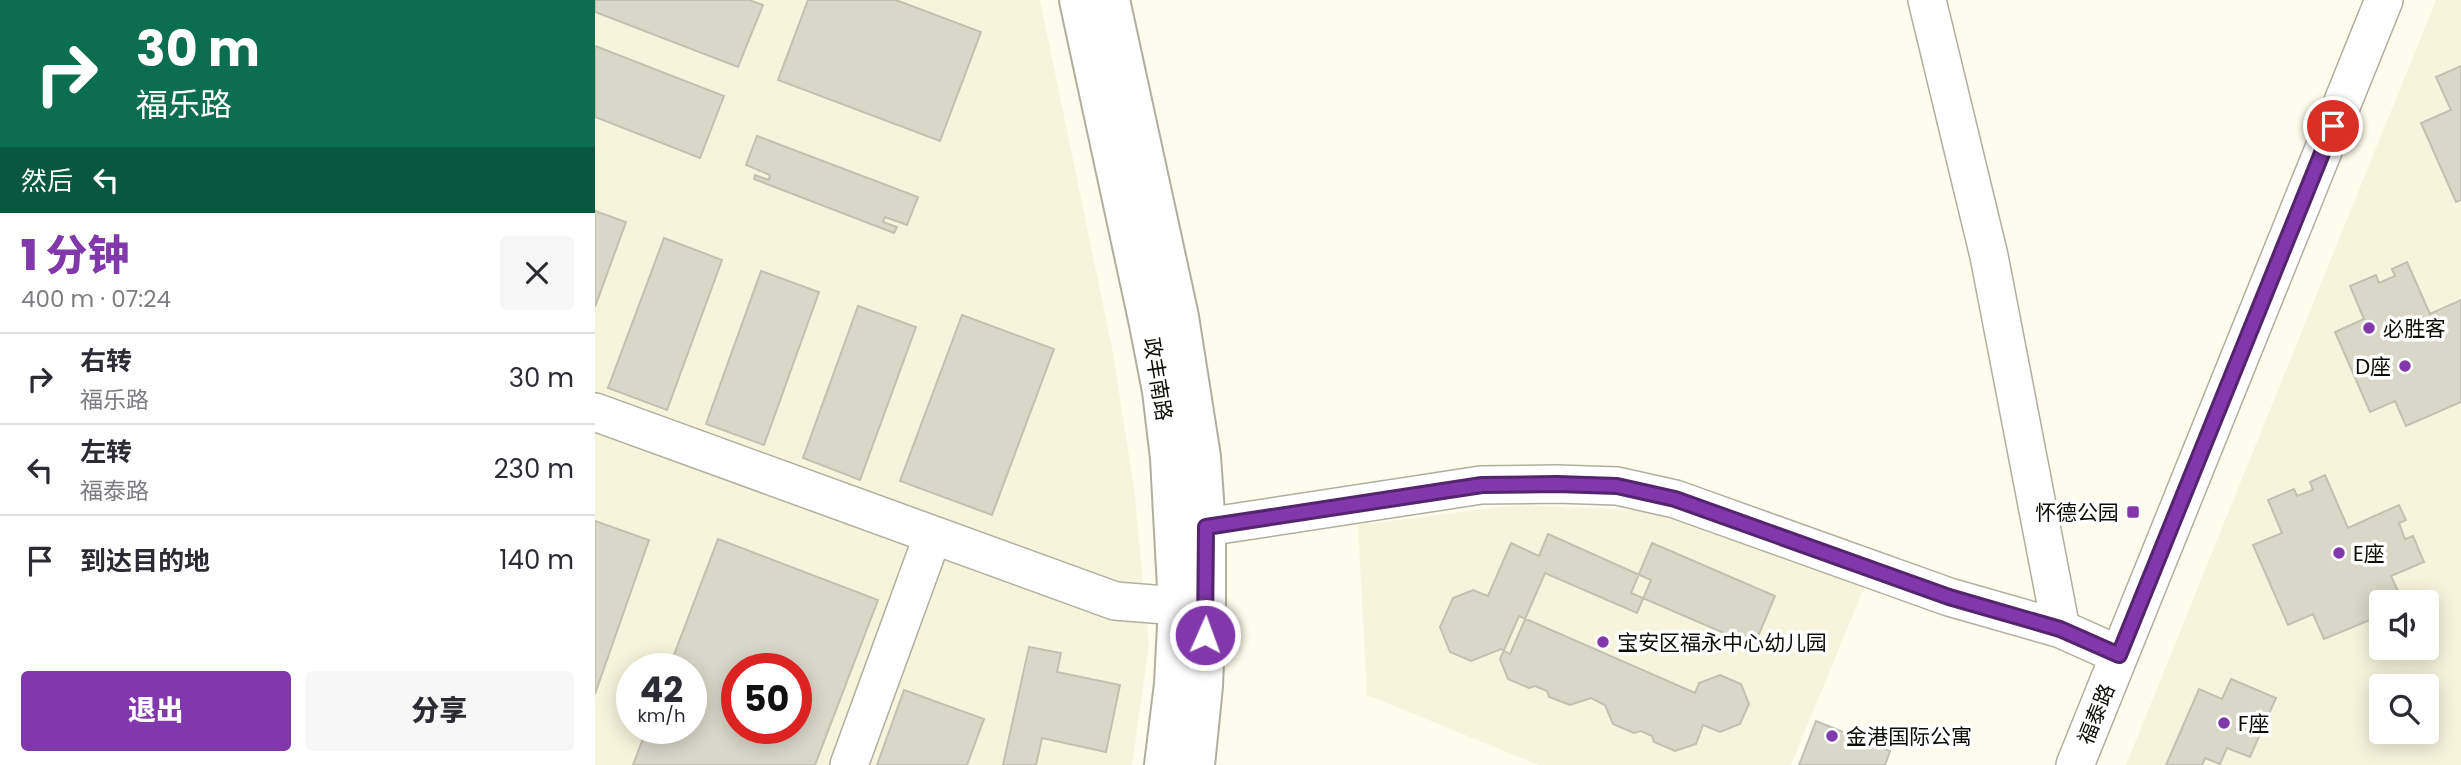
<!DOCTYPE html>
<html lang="zh">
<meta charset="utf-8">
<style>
body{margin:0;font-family:Poppins,"Noto Sans SC",sans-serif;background:#f7f7f7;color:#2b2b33;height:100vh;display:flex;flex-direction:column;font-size:26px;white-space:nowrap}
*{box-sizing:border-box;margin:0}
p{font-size:23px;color:#7c7c81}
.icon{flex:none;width:38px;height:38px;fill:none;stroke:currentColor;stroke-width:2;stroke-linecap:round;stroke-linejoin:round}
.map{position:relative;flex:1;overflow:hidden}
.sheet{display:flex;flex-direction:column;background:#fff;width:595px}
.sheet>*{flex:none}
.top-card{background:#0b6e4f;color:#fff;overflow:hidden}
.buttons{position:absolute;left:1774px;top:590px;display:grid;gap:14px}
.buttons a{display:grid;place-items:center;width:70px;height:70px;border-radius:7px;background:#fff;box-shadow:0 4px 18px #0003;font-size:35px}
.speed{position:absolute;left:21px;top:653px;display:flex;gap:14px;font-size:35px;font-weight:700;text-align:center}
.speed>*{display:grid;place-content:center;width:91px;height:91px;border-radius:50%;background:#fff;box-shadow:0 4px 18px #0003;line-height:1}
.speed small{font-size:18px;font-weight:400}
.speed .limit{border:10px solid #d22;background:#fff;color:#111}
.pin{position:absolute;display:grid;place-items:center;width:60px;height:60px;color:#fff;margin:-30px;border:4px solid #fff;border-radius:50%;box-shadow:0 2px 7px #0007}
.me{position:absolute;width:77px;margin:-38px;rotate:2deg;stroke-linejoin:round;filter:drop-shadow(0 0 5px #0008)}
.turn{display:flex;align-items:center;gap:24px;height:147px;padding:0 21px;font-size:32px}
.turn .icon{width:91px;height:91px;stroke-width:2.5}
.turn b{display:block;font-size:49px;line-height:60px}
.then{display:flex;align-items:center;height:66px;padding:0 21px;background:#0003;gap:14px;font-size:26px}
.round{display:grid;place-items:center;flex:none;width:74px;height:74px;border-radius:7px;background:#f7f7f7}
.headline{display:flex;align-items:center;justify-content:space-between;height:119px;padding:0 21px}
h1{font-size:42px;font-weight:800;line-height:52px;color:#8138aa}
.button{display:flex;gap:14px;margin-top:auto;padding:14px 21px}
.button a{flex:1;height:80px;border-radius:7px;background:#8138aa;color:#fff;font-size:28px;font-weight:800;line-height:80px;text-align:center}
.button a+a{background:#f7f7f7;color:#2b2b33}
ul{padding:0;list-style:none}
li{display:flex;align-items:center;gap:21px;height:91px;padding:0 21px;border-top:2px solid #e1e1e2}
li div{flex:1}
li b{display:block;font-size:26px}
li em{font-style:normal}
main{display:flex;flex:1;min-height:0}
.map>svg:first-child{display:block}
.built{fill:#f7f4dc;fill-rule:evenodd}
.building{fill:#d9d7c7;stroke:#c2c0b1;stroke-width:2;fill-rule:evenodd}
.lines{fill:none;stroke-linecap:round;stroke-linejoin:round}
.minor-casing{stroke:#b0af9f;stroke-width:40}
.major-casing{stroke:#b0af9f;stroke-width:42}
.minor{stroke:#fff;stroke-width:37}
.major{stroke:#fff;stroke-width:38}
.route-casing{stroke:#54246e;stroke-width:18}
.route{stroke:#8138aa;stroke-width:12}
.poi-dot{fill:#8138aa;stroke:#fff;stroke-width:2.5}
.labels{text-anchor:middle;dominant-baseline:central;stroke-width:7;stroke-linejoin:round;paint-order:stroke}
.poi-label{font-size:21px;fill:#0d0d08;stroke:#fff;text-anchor:start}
.street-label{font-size:21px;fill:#0d0d08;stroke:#fff}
</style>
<main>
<section class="sheet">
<div class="top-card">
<div class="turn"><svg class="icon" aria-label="right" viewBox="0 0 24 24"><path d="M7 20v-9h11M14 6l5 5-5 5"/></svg><div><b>30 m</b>福乐路</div></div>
<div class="then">然后<svg class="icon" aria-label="left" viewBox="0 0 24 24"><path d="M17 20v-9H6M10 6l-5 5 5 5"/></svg></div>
</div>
<div class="headline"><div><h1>1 分钟</h1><p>400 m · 07:24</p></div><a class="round"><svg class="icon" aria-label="close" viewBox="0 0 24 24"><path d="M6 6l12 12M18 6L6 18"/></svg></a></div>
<ul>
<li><svg class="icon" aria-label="right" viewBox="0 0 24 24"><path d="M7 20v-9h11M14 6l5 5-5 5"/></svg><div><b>右转</b><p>福乐路</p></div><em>30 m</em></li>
<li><svg class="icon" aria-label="left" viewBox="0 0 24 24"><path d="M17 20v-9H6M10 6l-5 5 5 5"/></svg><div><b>左转</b><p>福泰路</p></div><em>230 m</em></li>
<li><svg class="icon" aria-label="arrive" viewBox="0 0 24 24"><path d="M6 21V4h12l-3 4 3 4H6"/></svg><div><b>到达目的地</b></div><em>140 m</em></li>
</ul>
<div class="button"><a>退出</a><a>分享</a></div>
</section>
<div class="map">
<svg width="1866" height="765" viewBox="0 0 1866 765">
<rect width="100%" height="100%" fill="#fefcec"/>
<path class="built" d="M 0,0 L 445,0 L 517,348 L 539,487 L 554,645 L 537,765 L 0,765 ZM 37,668 L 96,668 L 96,728 L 37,728 ZM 142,668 L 201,668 L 201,728 L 142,728 Z
M 1841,0 L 1866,0 L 1866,765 L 1531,765 ZM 1787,602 L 1832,602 L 1832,648 L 1787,648 ZM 1787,686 L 1832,686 L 1832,732 L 1787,732 Z
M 923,505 L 1039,510 L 1096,521 L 1269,588 L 1196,765 L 944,765 L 772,695 L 763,525 Z"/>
<path class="building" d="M 0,0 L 154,0 L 168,5 L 143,67 L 0,12 Z
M 213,0 L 301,0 L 386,32 L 345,141 L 183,80 Z
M 0,46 L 129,96 L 105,158 L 0,117 Z
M 1866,66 L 1866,200 L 1861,202 L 1826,123 L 1856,110 L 1841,77 Z
M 162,136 L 323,197 L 312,225 L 290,217 L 288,222 L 302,227 L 299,233 L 159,179 L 160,175 L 174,180 L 175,175 L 151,165 Z
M 0,211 L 31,222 L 0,307 Z
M 69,238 L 127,260 L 72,410 L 13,388 Z
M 1812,262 L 1835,314 L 1866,300 L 1866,402 L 1811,426 L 1800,401 L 1775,412 L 1740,332 L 1769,319 L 1755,286 L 1781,275 L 1784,283 L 1800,276 L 1797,269 Z
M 166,271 L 224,292 L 169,445 L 111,424 Z
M 263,306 L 321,327 L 265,480 L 208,458 Z
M 367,315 L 459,349 L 397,515 L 305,481 Z
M 1730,475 L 1753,528 L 1804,505 L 1811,520 L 1804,523 L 1810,539 L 1818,536 L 1829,562 L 1796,576 L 1808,602 L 1787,602 L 1787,615 L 1729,639 L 1718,614 L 1693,625 L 1658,545 L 1687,533 L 1673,500 L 1699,489 L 1702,496 L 1718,490 L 1715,482 Z
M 0,521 L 54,540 L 0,694 Z
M 953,534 L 1056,580 L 1042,613 L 950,573 L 915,654 L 906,649 L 876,661 L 855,652 L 845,627 L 858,598 L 878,590 L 893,596 L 916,543 L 944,556 Z
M 123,539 L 283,600 L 220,765 L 38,765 L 52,728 L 96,728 L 96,668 L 74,668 ZM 142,668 L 201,668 L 201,728 L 142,728 Z
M 1057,543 L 1180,596 L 1159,646 L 1036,593 Z
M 924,616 L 1100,693 L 1104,683 L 1125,675 L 1146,684 L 1154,704 L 1145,724 L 1125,732 L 1108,725 L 1101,744 L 1080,751 L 1059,742 L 1057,736 L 1046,731 L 1039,733 L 1018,724 L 1010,705 L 996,698 L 975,705 L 954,697 L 952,691 L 940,686 L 934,688 L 913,679 L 905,659 Z
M 434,647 L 466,653 L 462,672 L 525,685 L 511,752 L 447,738 L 441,765 L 408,765 Z
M 1636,679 L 1681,698 L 1655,757 L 1632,748 L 1625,764 L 1610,758 L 1607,765 L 1571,765 L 1604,689 L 1627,699 Z
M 309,690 L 389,719 L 372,765 L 282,765 Z
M 1221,721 L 1295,751 L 1290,765 L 1204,765 Z"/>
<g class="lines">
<g class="minor-casing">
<path id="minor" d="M 1332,0 L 1394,256 L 1466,629
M 0,412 L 520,601 L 583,606
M 611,527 L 886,485 L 962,484 L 1022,486 L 1080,499 L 1354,597 L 1466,629 L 1524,655
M 254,765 L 338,535
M 1480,765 L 1789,0"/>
</g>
<g class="major-casing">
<path id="major" d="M 484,0 L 554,324 L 567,391 L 575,458 L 583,606 L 579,684 L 569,765
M 515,0 L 584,317 L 606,457 L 611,527 L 611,609 L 608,686 L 600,765"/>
</g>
<use href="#minor" class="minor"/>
<use href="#major" class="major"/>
</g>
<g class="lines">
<g class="route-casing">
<path id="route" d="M 610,635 L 611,527 L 887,485 L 962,484 L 1022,486 L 1080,499 L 1354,597 L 1465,629 L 1524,655 L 1738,126"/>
</g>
<use href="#route" class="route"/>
</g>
<g class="poi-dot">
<circle cx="1774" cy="328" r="7"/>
<circle cx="1810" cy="366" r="7"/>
<rect x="1531" y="505" width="14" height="14" rx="3.5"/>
<circle cx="1744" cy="553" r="7"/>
<circle cx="1008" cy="642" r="7"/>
<circle cx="1629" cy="723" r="7"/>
<circle cx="1237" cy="736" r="7"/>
</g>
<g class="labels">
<g class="poi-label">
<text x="1788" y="328">必胜客</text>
<text x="1796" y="366" text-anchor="end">D座</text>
<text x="1524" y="512" text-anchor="end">怀德公园</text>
<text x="1758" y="553">E座</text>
<text x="1022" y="642">宝安区福永中心幼儿园</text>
<text x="1643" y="723">F座</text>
<text x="1251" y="736">金港国际公寓</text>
</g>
<g class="street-label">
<text transform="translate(563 379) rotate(81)">政丰南路</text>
<text transform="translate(1501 714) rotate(-68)">福泰路</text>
</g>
</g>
</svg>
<div class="buttons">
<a><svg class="icon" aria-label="sound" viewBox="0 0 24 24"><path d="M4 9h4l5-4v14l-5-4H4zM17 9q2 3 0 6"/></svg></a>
<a><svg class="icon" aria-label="search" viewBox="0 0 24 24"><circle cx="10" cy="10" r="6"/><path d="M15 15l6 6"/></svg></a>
</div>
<div class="speed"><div>42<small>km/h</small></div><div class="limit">50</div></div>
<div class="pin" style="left:1738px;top:126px;background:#d93025"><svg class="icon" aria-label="arrive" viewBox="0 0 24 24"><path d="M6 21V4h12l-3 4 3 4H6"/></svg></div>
<svg class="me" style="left:610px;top:635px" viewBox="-20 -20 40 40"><circle r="17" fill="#8138aa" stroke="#fff" stroke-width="3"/><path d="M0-11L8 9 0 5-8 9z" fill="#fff"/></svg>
</div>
</main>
